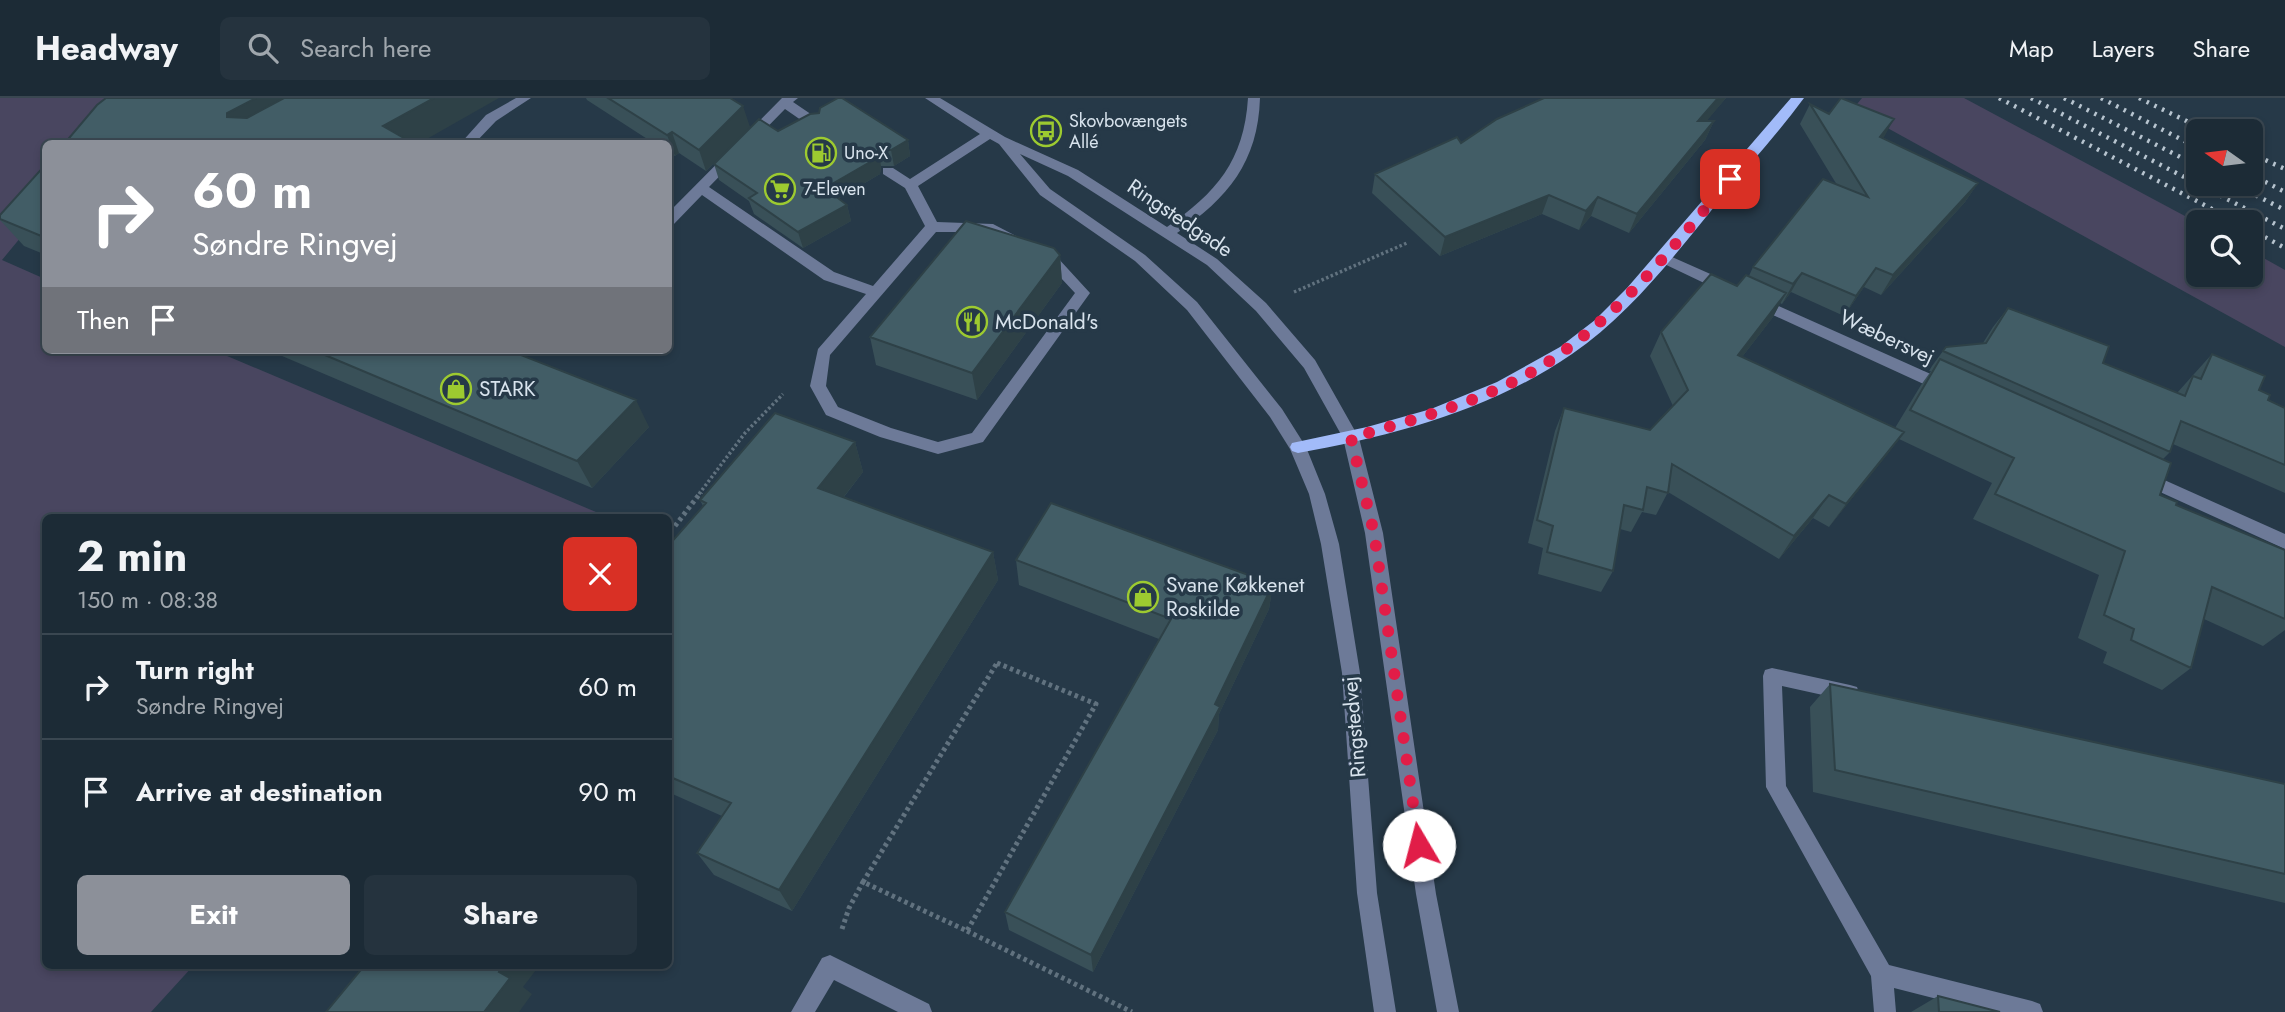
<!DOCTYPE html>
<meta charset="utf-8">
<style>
body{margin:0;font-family:Jost,sans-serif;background:#25333e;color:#f1f3f6;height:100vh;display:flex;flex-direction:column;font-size:26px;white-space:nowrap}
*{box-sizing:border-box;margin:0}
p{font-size:23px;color:#a0a7ad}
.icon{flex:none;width:38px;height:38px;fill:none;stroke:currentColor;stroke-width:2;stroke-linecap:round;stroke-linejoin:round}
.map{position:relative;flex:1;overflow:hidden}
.drawer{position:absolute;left:42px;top:416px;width:630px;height:455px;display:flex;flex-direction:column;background:#1c2b36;border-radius:10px;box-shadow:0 4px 10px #0003,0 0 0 2px #3a4751}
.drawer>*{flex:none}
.top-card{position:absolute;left:42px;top:42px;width:630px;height:214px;border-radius:10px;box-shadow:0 4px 10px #0003,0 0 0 2px #3a4751;background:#8c9099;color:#fff;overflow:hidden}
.needle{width:46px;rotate:284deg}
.controls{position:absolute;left:2186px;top:21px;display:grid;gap:14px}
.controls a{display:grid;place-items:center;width:77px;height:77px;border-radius:10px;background:#1c2b36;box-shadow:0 4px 10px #0003,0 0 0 2px #3a4751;font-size:35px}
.pin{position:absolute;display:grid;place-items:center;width:60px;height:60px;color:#fff;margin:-30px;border-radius:14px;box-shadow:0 4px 10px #0006}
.me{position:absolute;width:77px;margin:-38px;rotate:352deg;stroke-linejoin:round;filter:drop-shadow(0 0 5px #0008)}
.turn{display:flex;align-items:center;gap:24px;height:147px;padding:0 35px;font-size:32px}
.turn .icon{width:91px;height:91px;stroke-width:2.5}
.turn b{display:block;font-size:49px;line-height:60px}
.then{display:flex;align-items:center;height:66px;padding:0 35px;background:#0003;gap:14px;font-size:26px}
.round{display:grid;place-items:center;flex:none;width:74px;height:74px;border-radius:10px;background:#25333e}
.summary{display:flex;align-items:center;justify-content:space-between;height:119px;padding:0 35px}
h1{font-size:42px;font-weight:700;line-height:52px}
.action{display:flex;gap:14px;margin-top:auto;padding:14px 35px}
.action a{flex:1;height:80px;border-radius:10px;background:#8c9099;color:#fff;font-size:28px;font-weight:700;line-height:80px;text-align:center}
.action a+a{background:#25333e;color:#f1f3f6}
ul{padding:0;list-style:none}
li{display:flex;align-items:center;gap:21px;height:105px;padding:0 35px;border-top:2px solid #3a4751}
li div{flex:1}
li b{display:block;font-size:26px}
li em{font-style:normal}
header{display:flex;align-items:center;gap:42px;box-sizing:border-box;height:98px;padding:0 35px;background:#1c2b36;border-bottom:2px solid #3a4751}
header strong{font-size:33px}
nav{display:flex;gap:38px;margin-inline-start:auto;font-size:24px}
.search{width:490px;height:63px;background:#25333e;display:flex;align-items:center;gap:18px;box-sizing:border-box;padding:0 24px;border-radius:10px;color:#a0a7ad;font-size:26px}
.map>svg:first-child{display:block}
.green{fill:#494660}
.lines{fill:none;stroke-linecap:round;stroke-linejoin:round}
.path-far1{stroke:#61727f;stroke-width:3.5;stroke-dasharray:2.5 2.5;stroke-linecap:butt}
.path{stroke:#61727f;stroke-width:5;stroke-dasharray:3.5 3.5;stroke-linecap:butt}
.minor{fill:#6d7a98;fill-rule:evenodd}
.major{fill:#a2bbf9;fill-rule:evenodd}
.rail{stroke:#b7c4cf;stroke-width:4.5;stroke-dasharray:2.5 6;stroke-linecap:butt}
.wall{fill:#395058}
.shaded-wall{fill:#2e4147}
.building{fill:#425d66;stroke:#2e4147;stroke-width:2}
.route{stroke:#e11d48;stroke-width:12;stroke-dasharray:0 21.6}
.labels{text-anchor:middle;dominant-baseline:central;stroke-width:7;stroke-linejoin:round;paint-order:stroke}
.far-poi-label{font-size:18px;fill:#d8e3ed;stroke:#263948;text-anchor:start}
.street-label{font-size:21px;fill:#d8e3ed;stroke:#263948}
.poi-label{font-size:21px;fill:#d8e3ed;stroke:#263948;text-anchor:start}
</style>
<header>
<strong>Headway</strong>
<div class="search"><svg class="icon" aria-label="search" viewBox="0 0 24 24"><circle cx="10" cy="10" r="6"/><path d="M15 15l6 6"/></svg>Search here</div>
<nav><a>Map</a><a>Layers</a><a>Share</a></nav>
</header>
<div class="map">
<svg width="2285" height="914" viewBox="0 0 2285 914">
<rect width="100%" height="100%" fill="#263948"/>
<path class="green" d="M 0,0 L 151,0 L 100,45 L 46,46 L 45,110 L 2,162 L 45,181 L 46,252 L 213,252 L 603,417 L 601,420 L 46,420 L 46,868 L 193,868 L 151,914 L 0,914 Z
M 1862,0 L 1964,0 L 2198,125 L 2198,177 L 2250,177 L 2251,153 L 2285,172 L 2285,249 L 1853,11 Z"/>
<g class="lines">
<path class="path-far1" d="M 1294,194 L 1407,145
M 699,396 L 745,335 L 783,296"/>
<path class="path" d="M 675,428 L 701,394
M 997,565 L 1096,606 L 967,833 L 863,784 Z
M 842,831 L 849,810 L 863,784
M 967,833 L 1132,914"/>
<path class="minor" d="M 516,0 L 531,0 L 496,23 L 474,46 L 460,46 L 486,17 Z
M 782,0 L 798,0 L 793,4 L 821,23 L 821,29 L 811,29 L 785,11 L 709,89 L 834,174 L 873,188 L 925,128 L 905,90 L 883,76 L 883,70 L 893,70 L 910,81 L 980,36 L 925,0 L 940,0 L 1005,39 L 1078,72 L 1167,129 C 1216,95 1244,63 1248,0 L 1260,0 C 1258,64 1228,100 1177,135 L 1217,161 L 1266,205 L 1315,262 L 1359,340 L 1383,435 L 1436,796 L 1459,914 L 1437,914 L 1416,796 L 1365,435 L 1343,340 L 1304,270 L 1256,213 L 1207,167 L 1068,78 L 1020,56 L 1050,91 L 1145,157 L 1197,204 L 1282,311 L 1306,349 L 1325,396 L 1339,446 L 1360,575 L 1377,795 L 1396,914 L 1374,914 L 1357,795 L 1342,575 L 1321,446 L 1309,396 L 1290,351 L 1270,319 L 1187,212 L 1135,163 L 1040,97 L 999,46 L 990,41 L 918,88 L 937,124 L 993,126 L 1057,159 L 1090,195 L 983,344 L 938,356 L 880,339 L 826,317 L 810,288 L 818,251 L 866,196 L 824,182 L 702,97 L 673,127 L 668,128 L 668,115 ZM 936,134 L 986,134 L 1047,165 L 1075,195 L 972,335 L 938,344 L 891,330 L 838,309 L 826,288 L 830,257 Z
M 1663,155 L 1733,186 L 1735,190 L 1728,195 L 1723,194 L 1658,163 L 1656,160 Z
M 1756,198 L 1953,286 L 1955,290 L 1953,294 L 1941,294 L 1751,207 L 1749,203 L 1751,199 Z
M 2142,372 L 2285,436 L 2285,451 L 2136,383 L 2134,378 L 2136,373 Z
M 1772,570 L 1850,587 L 1857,589 L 1859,595 L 1857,601 L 1850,603 L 1782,588 L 1786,688 L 1889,867 L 2032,903 L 2040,906 L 2043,914 L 1988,914 L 1894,890 L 1896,914 L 1874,914 L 1871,878 L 1766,689 L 1763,578 L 1765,572 Z
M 830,857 L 929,906 L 932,914 L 898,914 L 834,882 L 815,914 L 791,914 L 822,860 Z"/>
<path class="major" d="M 1791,0 L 1804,0 C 1779,34 1750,66 1723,98 C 1677,154 1632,215 1572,256 C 1491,312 1393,338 1298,355 L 1292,353 L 1290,349 L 1292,345 L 1367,329 L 1431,311 L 1497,284 L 1560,249 L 1595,222 L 1627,190 Z"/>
<path class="rail" d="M 1999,0 L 2237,124
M 2031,0 L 2285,131
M 2064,0 L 2198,68
M 2101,0 L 2198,50
M 2139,0 L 2207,33
M 2250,55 L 2285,71
M 2250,76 L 2285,94
M 2233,86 L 2285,112
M 2250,131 L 2285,150"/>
</g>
<path class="wall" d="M 586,0 L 730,0 L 750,29 L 706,73 L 679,55 L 675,58 L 668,54 L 668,46 L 655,46 L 587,2 Z
M 1544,0 L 1726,0 L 1706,23 L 1714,23 L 1705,42 L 1629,135 L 1591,118 L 1579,132 L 1542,116 L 1440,158 L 1372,95 L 1375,76 L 1461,45 Z
M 1810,6 L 1978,85 L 1965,104 L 1881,197 L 1864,189 L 1844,218 L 1791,194 L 1782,206 L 1780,205 L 1773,219 L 1742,259 L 1895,330 L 1921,287 L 1931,273 L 1929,273 L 1932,268 L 1946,249 L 1983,245 L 1993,229 L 2008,210 L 2103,265 L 2177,295 L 2212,256 L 2259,292 L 2268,302 L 2285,310 L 2285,395 L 2173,346 L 2170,354 L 2163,361 L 2160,397 L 2176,407 L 2285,452 L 2285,532 L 2263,548 L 2204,521 L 2191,570 L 2162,592 L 2103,565 L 2107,554 L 2078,540 L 2099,477 L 1973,421 L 1992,385 L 1899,341 L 1829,429 L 1813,420 L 1779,461 L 1668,394 L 1656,417 L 1642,414 L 1631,434 L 1620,431 L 1613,473 L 1601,494 L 1538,476 L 1543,450 L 1528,445 L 1555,333 L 1564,310 L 1650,332 L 1673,308 L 1650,258 L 1661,234 L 1737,188 L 1749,178 L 1753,169 L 1837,87 L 1800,26 Z
M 778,33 L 908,42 L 910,58 L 894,68 L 881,68 L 880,76 L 838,101 L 847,107 L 851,123 L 803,150 L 754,116 L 749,103 L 719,82 L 714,66 Z
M 46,66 L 46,157 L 24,148 L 0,122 L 0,117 Z
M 1060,157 L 1062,185 L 977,302 L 876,267 L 870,239 Z
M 268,252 L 508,252 L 649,329 L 592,390 Z
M 855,344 L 863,374 L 844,399 L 993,454 L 998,482 L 792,813 L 714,777 L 697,755 L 722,718 L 668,694 L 668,448 L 703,408 L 700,402 Z
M 1016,462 L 1273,486 L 1269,511 L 1219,616 L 1218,632 L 1093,874 L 1009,832 L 1005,814 L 1159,541 L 1019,487 Z
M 1830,586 L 2285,686 L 2285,805 L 1813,694 L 1810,609 Z
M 1938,898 L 2000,914 L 1911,914 Z"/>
<path class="shaded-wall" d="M 256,0 L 325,0 L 247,44 L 227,19 L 227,15 Z
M 434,0 L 499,0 L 418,46 L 394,46 L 383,28 Z
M 1718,0 L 1726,0 L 1690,43 L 1698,23 Z
M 743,8 L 750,29 L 706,73 L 699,52 Z
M 1894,21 L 1883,41 L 1880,39 Z
M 1714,23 L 1705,42 L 1629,135 L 1637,116 Z
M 672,34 L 679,55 L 675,58 L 667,37 Z
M 908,42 L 910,58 L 894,68 L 891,52 Z
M 878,52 L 881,68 L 880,76 L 829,106 L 825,90 Z
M 1978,85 L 1965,104 L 1881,197 L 1893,177 Z
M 1549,97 L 1542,116 L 1440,158 L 1445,139 Z
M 1598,99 L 1591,118 L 1579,132 L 1586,113 Z
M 847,107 L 851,123 L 803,150 L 798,134 Z
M 1060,157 L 1062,185 L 977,302 L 972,275 Z
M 1876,170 L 1864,189 L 1844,218 L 1856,198 Z
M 1802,175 L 1791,194 L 1782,206 L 1793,186 Z
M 1786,195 L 1773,219 L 1725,281 L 1738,257 Z
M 636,302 L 649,329 L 592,390 L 577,363 Z
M 1904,334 L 1887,357 L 1829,429 L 1846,406 Z
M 855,344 L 863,374 L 828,419 L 818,390 Z
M 1829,397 L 1813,420 L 1779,461 L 1794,438 Z
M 993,454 L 998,482 L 792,813 L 779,792 Z
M 1273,486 L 1269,511 L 1219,616 L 1218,632 L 1093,874 L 1091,857 L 1215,606 Z
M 503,868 L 539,868 L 523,889 L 532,896 L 519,914 L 484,914 L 499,874 Z"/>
<path class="building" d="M 106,0 L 256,0 L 227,15 L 227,19 L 247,20 L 284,0 L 434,0 L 383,28 L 409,43 L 405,46 L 64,46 L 97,7 Z
M 608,0 L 730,0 L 743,8 L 699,52 L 672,34 L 667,37 Z
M 838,0 L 842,0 L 908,42 L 891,52 L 878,52 L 877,60 L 825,90 L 847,107 L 798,134 L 749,100 L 757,95 L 714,66 L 759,21 L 778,33 L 810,16 L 819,15 L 820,10 Z
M 1544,0 L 1718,0 L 1698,23 L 1714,23 L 1637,116 L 1598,99 L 1586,113 L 1549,97 L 1445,139 L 1375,76 L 1457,39 L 1461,45 L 1497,21 Z
M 1841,0 L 1894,21 L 1880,39 L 1978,85 L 1893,177 L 1876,170 L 1856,198 L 1802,175 L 1793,186 L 1753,169 L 1823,81 L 1868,99 L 1810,6 L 1829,16 Z
M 46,66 L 46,140 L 0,121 L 0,117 Z
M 966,123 L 1054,150 L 1060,157 L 972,275 L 870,239 Z
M 1711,176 L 1737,188 L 1746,177 L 1786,195 L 1738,257 L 1904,334 L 1846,406 L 1829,397 L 1794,438 L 1672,366 L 1668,395 L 1647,389 L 1643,412 L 1624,407 L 1613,473 L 1547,454 L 1553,428 L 1537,422 L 1564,310 L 1650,332 L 1688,292 L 1661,234 Z
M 2008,210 L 2109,248 L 2103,265 L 2185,298 L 2193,278 L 2201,281 L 2212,256 L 2265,278 L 2259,292 L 2270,297 L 2268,302 L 2285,310 L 2285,367 L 2181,323 L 2170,354 L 1943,253 L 1946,249 L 1986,245 Z
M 313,252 L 508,252 L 636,302 L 577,363 Z
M 1940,261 L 2171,365 L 2160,397 L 2177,404 L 2176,407 L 2285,452 L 2285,521 L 2212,489 L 2191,570 L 2131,542 L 2134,531 L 2104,517 L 2125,453 L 1995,396 L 2014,360 L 1910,312 Z
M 775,315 L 855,344 L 818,390 L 993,454 L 779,792 L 697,755 L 731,705 L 668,678 L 668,448 L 706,405 L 700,402 Z
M 1051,405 L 1273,486 L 1215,606 L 1220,609 L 1091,857 L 1005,814 L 1171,521 L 1016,462 Z
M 1830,586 L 2285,686 L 2285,776 L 1835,672 Z
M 364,868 L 503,868 L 499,874 L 510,880 L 484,914 L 326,914 Z
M 1938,898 L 2000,914 L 1939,914 Z"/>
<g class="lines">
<path class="route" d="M 1419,747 L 1374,435 L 1351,340 C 1425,318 1506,298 1568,250 C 1631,203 1680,141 1730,81"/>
</g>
<defs>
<g id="bus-ring" transform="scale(1.575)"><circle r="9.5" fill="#263948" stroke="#9dca30" stroke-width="1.5"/><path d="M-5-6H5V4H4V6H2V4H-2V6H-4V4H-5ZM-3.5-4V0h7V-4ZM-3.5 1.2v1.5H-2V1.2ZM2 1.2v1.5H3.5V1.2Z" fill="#9dca30"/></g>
<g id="fuel-ring" transform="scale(1.575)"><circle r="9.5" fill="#263948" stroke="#9dca30" stroke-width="1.5"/><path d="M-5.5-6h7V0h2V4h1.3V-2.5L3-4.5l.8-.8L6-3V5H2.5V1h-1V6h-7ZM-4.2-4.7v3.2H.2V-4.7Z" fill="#9dca30"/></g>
<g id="supermarket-ring" transform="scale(1.575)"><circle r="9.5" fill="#263948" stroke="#9dca30" stroke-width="1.5"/><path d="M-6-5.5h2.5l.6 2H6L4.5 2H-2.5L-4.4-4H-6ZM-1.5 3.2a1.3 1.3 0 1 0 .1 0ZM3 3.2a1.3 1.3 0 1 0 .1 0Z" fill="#9dca30"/></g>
<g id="restaurant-ring" transform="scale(1.575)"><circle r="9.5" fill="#263948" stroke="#9dca30" stroke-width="1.5"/><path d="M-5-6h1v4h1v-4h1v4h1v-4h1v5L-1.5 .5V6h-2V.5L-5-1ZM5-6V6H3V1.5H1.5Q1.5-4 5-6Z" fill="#9dca30"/></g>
<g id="shop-ring" transform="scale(1.575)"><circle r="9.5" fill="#263948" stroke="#9dca30" stroke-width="1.5"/><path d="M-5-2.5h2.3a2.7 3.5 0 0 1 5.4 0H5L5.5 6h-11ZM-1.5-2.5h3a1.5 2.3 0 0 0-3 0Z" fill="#9dca30"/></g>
</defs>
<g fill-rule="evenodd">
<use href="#bus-ring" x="1046" y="33"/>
<use href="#fuel-ring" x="821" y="55"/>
<use href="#supermarket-ring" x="780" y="91"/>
<use href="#restaurant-ring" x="972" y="224"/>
<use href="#shop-ring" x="456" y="291"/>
<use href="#shop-ring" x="1143" y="499"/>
</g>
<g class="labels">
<g class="far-poi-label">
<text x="1069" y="23">Skovbovængets<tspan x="1069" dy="21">Allé</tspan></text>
<text x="844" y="55">Uno-X</text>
<text x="803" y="91">7-Eleven</text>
</g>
<g class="street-label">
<text transform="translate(1180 120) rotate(34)">Ringstedgade</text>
<text transform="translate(1887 239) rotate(25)">Wæbersvej</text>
<text transform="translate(1354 629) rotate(-95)">Ringstedvej</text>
</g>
<g class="poi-label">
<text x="995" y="224">McDonald's</text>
<text x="479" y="291">STARK</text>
<text x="1166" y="487">Svane Køkkenet<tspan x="1166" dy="24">Roskilde</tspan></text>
</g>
</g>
</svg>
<div class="controls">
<a><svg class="needle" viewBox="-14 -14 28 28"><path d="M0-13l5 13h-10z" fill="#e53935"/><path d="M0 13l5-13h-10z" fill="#a0a7ad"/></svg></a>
<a><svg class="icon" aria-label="search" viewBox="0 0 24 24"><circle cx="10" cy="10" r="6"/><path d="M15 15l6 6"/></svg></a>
</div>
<div class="pin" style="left:1730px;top:81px;background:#d93025"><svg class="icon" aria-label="arrive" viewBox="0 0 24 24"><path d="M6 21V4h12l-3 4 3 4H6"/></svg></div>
<svg class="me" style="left:1419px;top:747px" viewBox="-20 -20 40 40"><circle r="19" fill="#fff"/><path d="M0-13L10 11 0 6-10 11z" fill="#e11d48"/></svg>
<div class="top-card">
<div class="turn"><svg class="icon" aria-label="right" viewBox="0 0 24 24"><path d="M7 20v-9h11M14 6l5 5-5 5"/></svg><div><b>60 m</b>Søndre Ringvej</div></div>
<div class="then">Then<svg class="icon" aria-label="arrive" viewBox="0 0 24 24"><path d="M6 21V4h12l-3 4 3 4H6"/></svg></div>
</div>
<section class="drawer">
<div class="summary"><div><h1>2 min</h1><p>150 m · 08:38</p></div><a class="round" style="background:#d93025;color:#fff"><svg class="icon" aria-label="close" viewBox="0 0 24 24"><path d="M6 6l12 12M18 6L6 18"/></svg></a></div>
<ul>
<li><svg class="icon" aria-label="right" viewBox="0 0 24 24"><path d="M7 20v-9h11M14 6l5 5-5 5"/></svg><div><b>Turn right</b><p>Søndre Ringvej</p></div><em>60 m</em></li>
<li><svg class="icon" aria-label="arrive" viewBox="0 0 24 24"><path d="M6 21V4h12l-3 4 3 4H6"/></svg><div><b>Arrive at destination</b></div><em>90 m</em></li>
</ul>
<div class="action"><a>Exit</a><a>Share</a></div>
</section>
</div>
